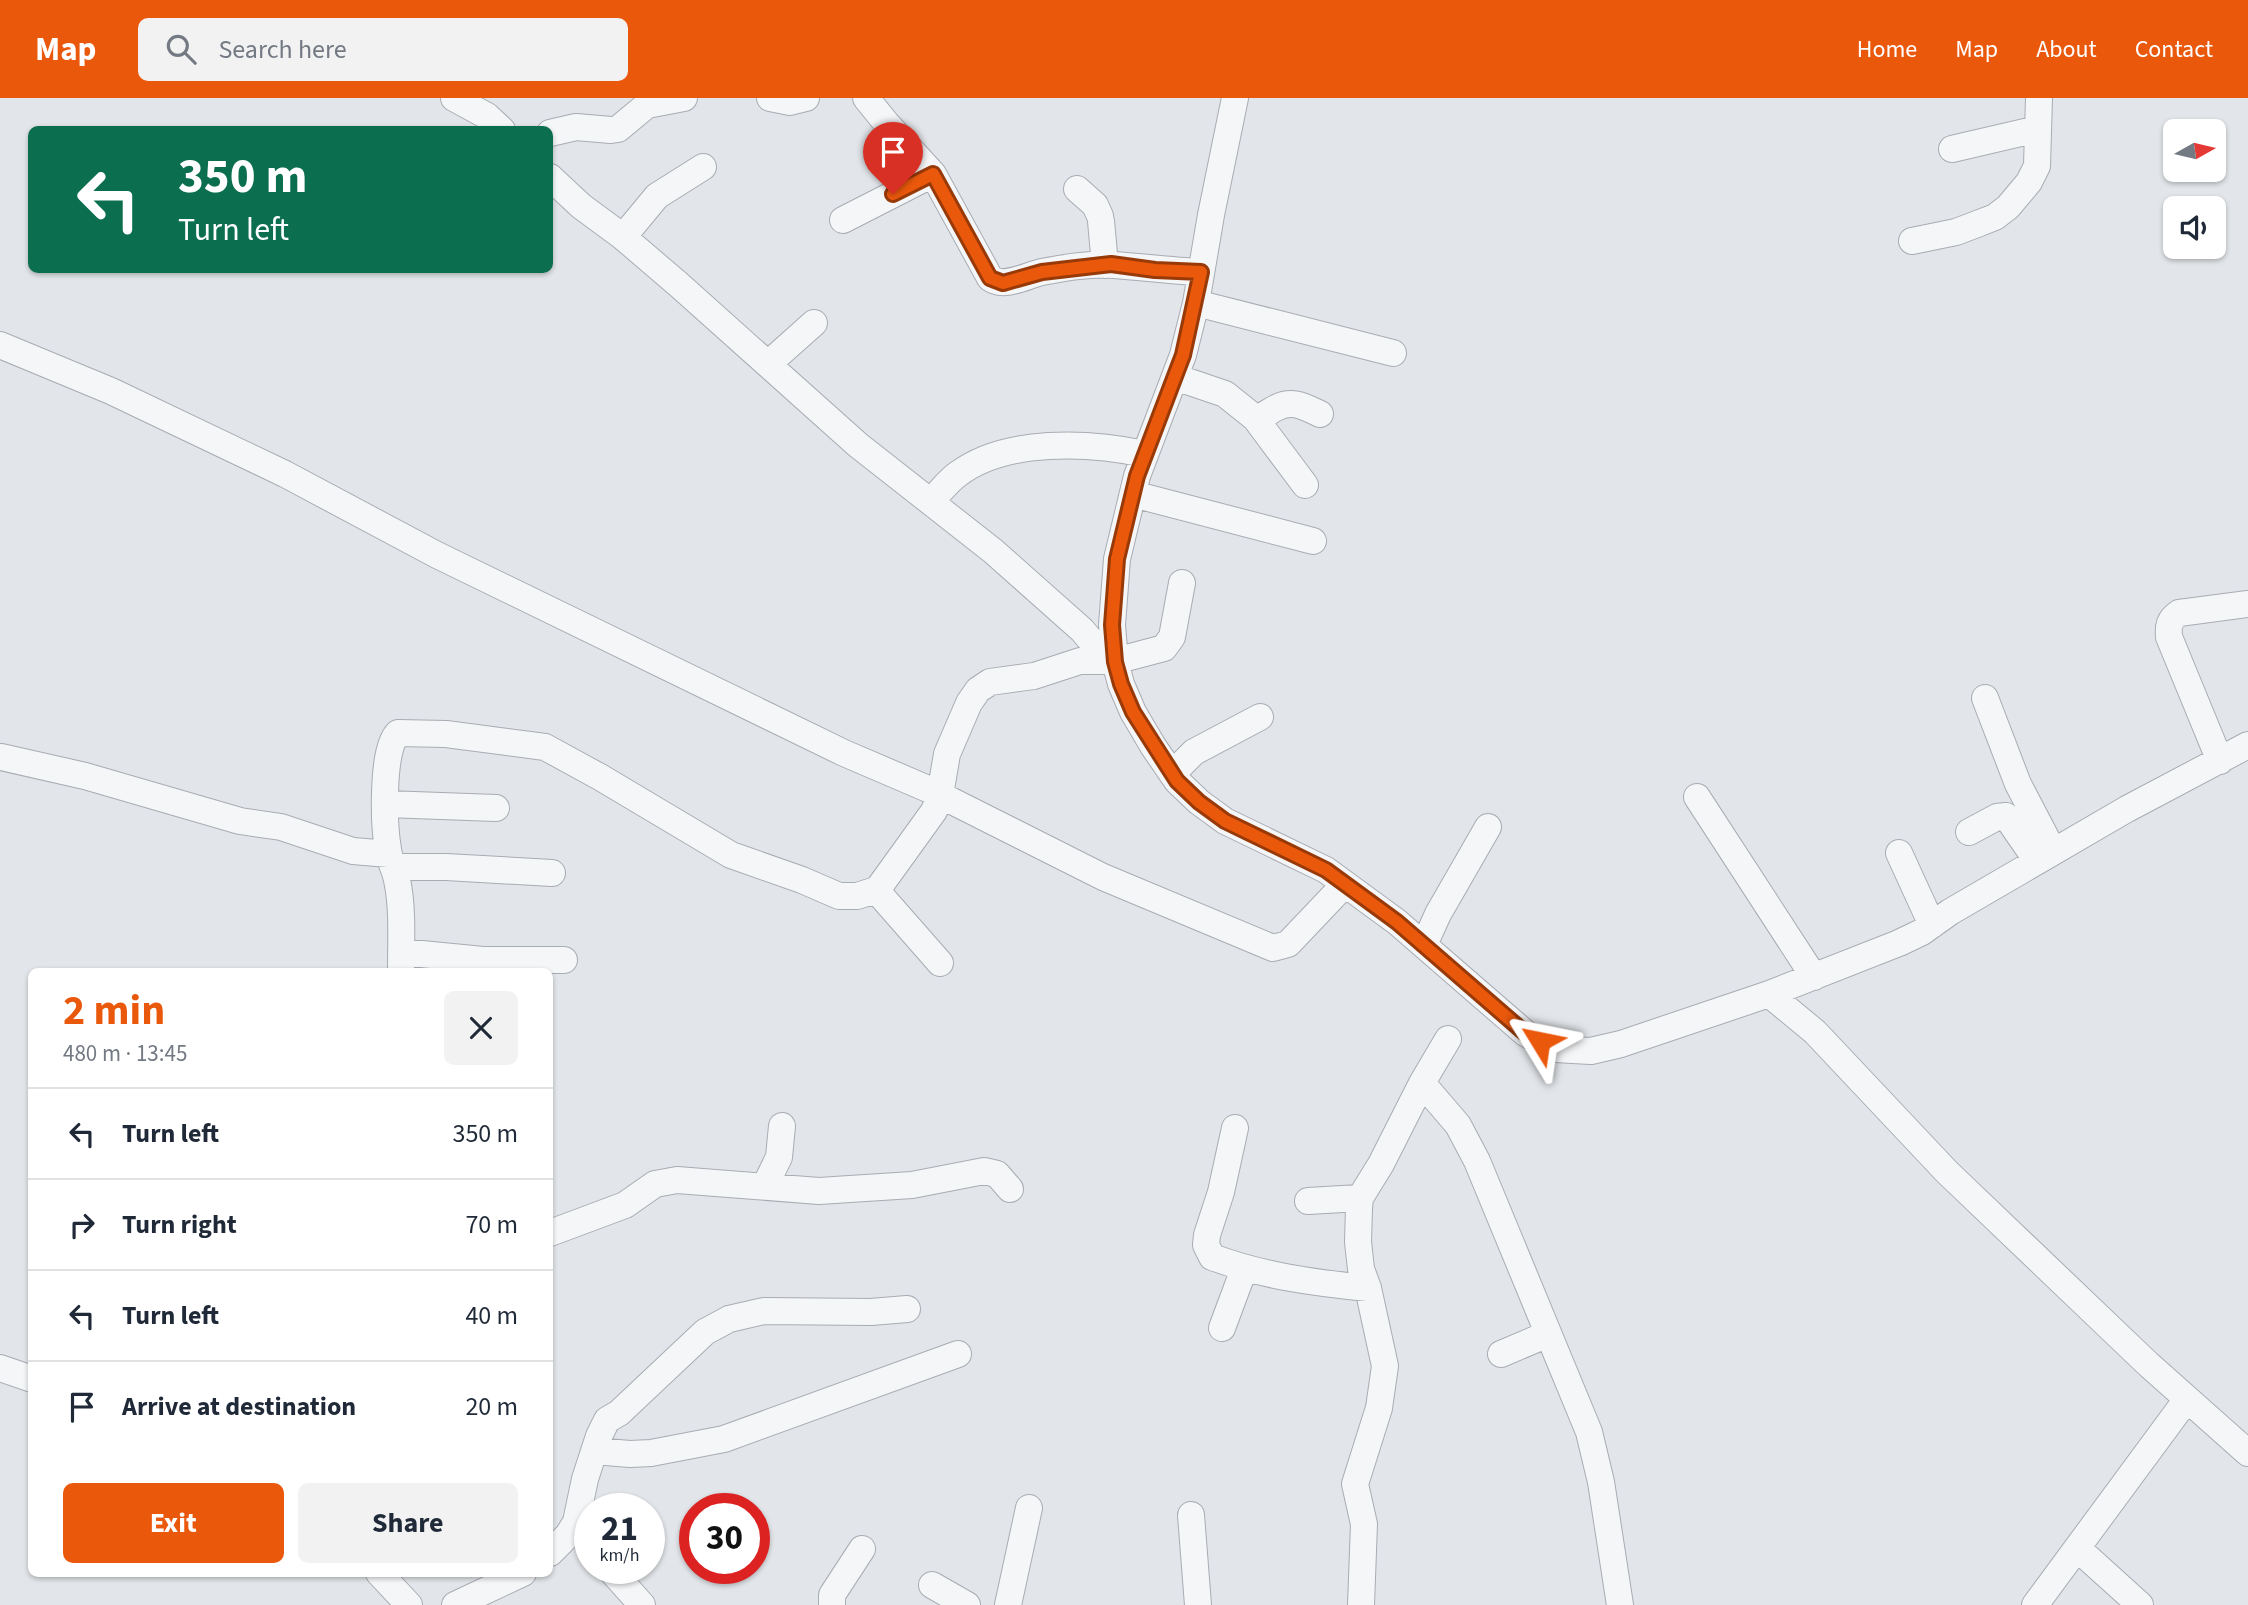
<!DOCTYPE html>
<meta charset="utf-8">
<style>
body{margin:0;font-family:"Source Sans 3",sans-serif;background:#f2f2f3;color:#1f2937;height:100vh;display:flex;flex-direction:column;font-size:26px;white-space:nowrap}
*{box-sizing:border-box;margin:0}
p{font-size:23px;color:#747a83}
.icon{flex:none;width:38px;height:38px;fill:none;stroke:currentColor;stroke-width:2;stroke-linecap:round;stroke-linejoin:round}
.map{position:relative;flex:1;overflow:hidden}
.side{position:absolute;left:28px;top:870px;width:525px;height:609px;display:flex;flex-direction:column;background:#fff;border-radius:10px;box-shadow:0 2px 5px #0004}
.side>*{flex:none}
.hud{position:absolute;left:28px;top:28px;width:525px;height:147px;border-radius:10px;box-shadow:0 2px 5px #0004;background:#0b6e4f;color:#fff;overflow:hidden}
.needle{width:46px;rotate:82deg}
.buttons{position:absolute;left:2163px;top:21px;display:grid;gap:14px}
.buttons a{display:grid;place-items:center;width:63px;height:63px;border-radius:10px;background:#fff;box-shadow:0 2px 5px #0004;font-size:35px}
.speed{position:absolute;left:574px;top:1395px;display:flex;gap:14px;font-size:35px;font-weight:700;text-align:center}
.speed>*{display:grid;place-content:center;width:91px;height:91px;border-radius:50%;background:#fff;box-shadow:0 2px 5px #0004;line-height:1}
.speed small{font-size:18px;font-weight:400}
.speed .limit{border:10px solid #d22;background:#fff;color:#111}
.pin{position:absolute;display:grid;place-items:center;width:60px;height:60px;color:#fff;margin:-72px -30px;border-radius:50% 50% 50% 0;rotate:-45deg;box-shadow:0 0 7px #0007}
.pin .icon{rotate:45deg}
.me{position:absolute;width:77px;margin:-38px;rotate:305deg;stroke-linejoin:round;filter:drop-shadow(0 0 5px #0008)}
.turn{display:flex;align-items:center;gap:24px;height:147px;padding:0 35px;font-size:32px}
.turn .icon{width:91px;height:91px;stroke-width:2.5}
.turn b{display:block;font-size:49px;line-height:60px}
.round{display:grid;place-items:center;flex:none;width:74px;height:74px;border-radius:10px;background:#f2f2f3}
.summary{display:flex;align-items:center;justify-content:space-between;height:119px;padding:0 35px}
h1{font-size:42px;font-weight:700;line-height:52px;color:#ea580c}
.button{display:flex;gap:14px;margin-top:auto;padding:14px 35px}
.button a{flex:1;height:80px;border-radius:10px;background:#ea580c;color:#fff;font-size:28px;font-weight:700;line-height:80px;text-align:center}
.button a+a{background:#f2f2f3;color:#1f2937}
ul{padding:0;list-style:none}
li{display:flex;align-items:center;gap:21px;height:91px;padding:0 35px;border-top:2px solid #e0e1e3}
li div{flex:1}
li b{display:block;font-size:26px}
li em{font-style:normal}
header{display:flex;align-items:center;gap:42px;box-sizing:border-box;height:98px;padding:0 35px;background:#ea580c;color:#fff}
header strong{font-size:33px}
nav{display:flex;gap:38px;margin-inline-start:auto;font-size:24px}
.search{width:490px;height:63px;background:#f2f2f3;display:flex;align-items:center;gap:18px;box-sizing:border-box;padding:0 24px;border-radius:10px;color:#747a83;font-size:26px}
.map>svg:first-child{display:block}
.lines{fill:none;stroke-linecap:round;stroke-linejoin:round}
.minor-casing{stroke:#a8acb3;stroke-width:28}
.minor{stroke:#f5f6f8;stroke-width:26}
.route-casing{stroke:#983908;stroke-width:18}
.route{stroke:#ea580c;stroke-width:12}
</style>
<header>
<strong>Map</strong>
<div class="search"><svg class="icon" aria-label="search" viewBox="0 0 24 24"><circle cx="10" cy="10" r="6"/><path d="M15 15l6 6"/></svg>Search here</div>
<nav><a>Home</a><a>Map</a><a>About</a><a>Contact</a></nav>
</header>
<div class="map">
<svg width="2248" height="1507" viewBox="0 0 2248 1507">
<rect width="100%" height="100%" fill="#e2e5e9"/>
<g class="lines">
<g class="minor-casing">
<path id="minor" d="M 454,0 L 487,18 L 502,32
M 770,0 L 790,4 L 806,0
M 866,0 L 887,26 L 933,76 L 990,180 C 1004,191 1027,177 1042,174 C 1064,170 1091,165 1114,167 C 1143,169 1172,173 1201,174
M 1235,0 L 1211,117 L 1196,205 L 1183,257 L 1137,378 L 1117,461 L 1112,527 L 1115,563 L 1121,586 L 1133,614 L 1153,648 L 1177,683 L 1199,704 L 1225,723 L 1326,772 L 1397,824 L 1525,935 L 1555,951 L 1591,953 L 1621,946 L 1769,896 L 1899,845 L 1922,834 L 1950,814 L 2127,711 L 2248,647
M 550,35 L 576,29 L 611,32 L 618,31 L 647,7 L 684,0
M 1952,51 L 2038,31
M 550,79 L 581,108 L 623,139 L 678,186 L 858,347 L 993,453 L 1082,532 L 1093,545 L 1098,562
M 1077,91 L 1095,107 L 1100,118
M 843,122 L 933,76
M 1101,123 L 1105,167
M 623,139 L 657,98 L 703,69
M 1912,143 L 1956,134 L 1977,126 L 1995,119 L 2008,109 L 2029,84 L 2037,68 L 2039,0
M 1196,205 L 1393,255
M 0,247 L 111,293 L 285,376 L 437,457 L 844,655 L 928,691 L 1103,779 L 1273,850 L 1288,846 L 1345,786
M 768,266 L 814,225
M 1175,279 L 1225,296 L 1255,320 C 1264,319 1269,313 1276,310 C 1293,301 1305,309 1320,316
M 1255,320 L 1305,387
M 1133,396 L 1313,443
M 931,403 C 940,394 948,383 958,376 C 1006,340 1089,344 1145,356
M 1985,600 L 2018,686 L 2053,753
M 1,659 L 85,678 L 240,723 L 281,729 L 353,753 L 389,756
M 2220,663 L 2169,539 C 2168,528 2169,522 2179,515 L 2248,506
M 1172,676 L 1194,654 L 1260,619
M 1697,699 L 1814,879
M 386,706 L 496,710
M 1969,734 L 1997,719 L 2006,718 L 2037,763
M 1899,755 L 1932,827
M 393,769 L 446,769 L 552,775
M 876,792 L 940,865
M 1424,847 L 1438,816 L 1488,729
M 401,854 L 483,862 L 564,862
M 401,873 C 401,845 403,809 397,782 C 395,771 389,762 388,751 C 384,728 381,651 398,635 L 446,636 L 545,649 L 600,679 L 731,757 L 802,782 L 839,798 L 857,798 L 876,792 L 880,788 L 934,713 L 940,697 L 947,656 L 969,605 L 978,592 L 990,584 L 1034,578 L 1080,563 L 1115,563 L 1164,550 L 1172,539 L 1182,485
M 1769,896 L 1815,934 L 1947,1074 L 2148,1266 L 2248,1355
M 1422,985 L 1448,941
M 1235,1030 L 1221,1094 L 1207,1137 L 1206,1147 L 1212,1159 C 1263,1178 1315,1185 1368,1190
M 765,1088 L 779,1059 L 782,1028
M 1308,1103 L 1360,1100
M 550,1135 L 625,1107 L 655,1086 L 677,1082 L 819,1093 L 912,1087 L 984,1073 L 997,1076 L 1010,1091
M 1222,1230 L 1244,1171
M 1501,1256 L 1548,1236
M 0,1270 L 32,1281
M 594,1353 L 630,1356 L 651,1355 L 724,1341 L 958,1256
M 1191,1417 L 1198,1507
M 576,1424 L 590,1445
M 2077,1450 L 2140,1507
M 550,1455 L 568,1437 L 576,1424 L 585,1381 L 599,1338 L 607,1322 L 619,1315 L 705,1234 L 729,1221 L 764,1213 L 871,1214 L 907,1211
M 609,1470 L 642,1507
M 379,1475 L 409,1507
M 932,1487 L 967,1507
M 455,1507 L 523,1475
M 832,1507 L 832,1497 L 862,1451
M 1008,1507 L 1029,1410
M 1361,1507 L 1364,1426 L 1355,1386 L 1379,1310 L 1385,1268 L 1368,1190 L 1361,1171 L 1358,1144 L 1359,1110 L 1360,1100 L 1381,1066 L 1422,985 L 1458,1027 L 1477,1063 L 1589,1334 L 1601,1384 L 1620,1507
M 2035,1507 L 2187,1301"/>
</g>
<use href="#minor" class="minor"/>
</g>
<g class="lines">
<g class="route-casing">
<path id="route" d="M 893,96 L 933,76 L 990,180 L 1003,185 L 1042,174 L 1111,166 L 1155,172 L 1201,174 L 1183,257 L 1137,378 L 1117,461 L 1112,527 L 1115,564 L 1121,586 L 1133,614 L 1177,683 L 1199,704 L 1225,723 L 1326,772 L 1397,824 L 1525,935 L 1540,943"/>
</g>
<use href="#route" class="route"/>
</g>
</svg>
<div class="buttons">
<a><svg class="needle" viewBox="-14 -14 28 28"><path d="M0-13l5 13h-10z" fill="#e53935"/><path d="M0 13l5-13h-10z" fill="#747a83"/></svg></a>
<a><svg class="icon" aria-label="sound" viewBox="0 0 24 24"><path d="M4 9h4l5-4v14l-5-4H4zM17 9q2 3 0 6"/></svg></a>
</div>
<div class="speed"><div>21<small>km/h</small></div><div class="limit">30</div></div>
<div class="pin" style="left:893px;top:96px;background:#d93025"><svg class="icon" aria-label="arrive" viewBox="0 0 24 24"><path d="M6 21V4h12l-3 4 3 4H6"/></svg></div>
<svg class="me" style="left:1540px;top:943px" viewBox="-20 -20 40 40"><path d="M0-17L14 15 0 8-14 15z" fill="#ea580c" stroke="#fff" stroke-width="4"/></svg>
<div class="hud">
<div class="turn"><svg class="icon" aria-label="left" viewBox="0 0 24 24"><path d="M17 20v-9H6M10 6l-5 5 5 5"/></svg><div><b>350 m</b>Turn left</div></div>
</div>
<section class="side">
<div class="summary"><div><h1>2 min</h1><p>480 m · 13:45</p></div><a class="round"><svg class="icon" aria-label="close" viewBox="0 0 24 24"><path d="M6 6l12 12M18 6L6 18"/></svg></a></div>
<ul>
<li><svg class="icon" aria-label="left" viewBox="0 0 24 24"><path d="M17 20v-9H6M10 6l-5 5 5 5"/></svg><div><b>Turn left</b></div><em>350 m</em></li>
<li><svg class="icon" aria-label="right" viewBox="0 0 24 24"><path d="M7 20v-9h11M14 6l5 5-5 5"/></svg><div><b>Turn right</b></div><em>70 m</em></li>
<li><svg class="icon" aria-label="left" viewBox="0 0 24 24"><path d="M17 20v-9H6M10 6l-5 5 5 5"/></svg><div><b>Turn left</b></div><em>40 m</em></li>
<li><svg class="icon" aria-label="arrive" viewBox="0 0 24 24"><path d="M6 21V4h12l-3 4 3 4H6"/></svg><div><b>Arrive at destination</b></div><em>20 m</em></li>
</ul>
<div class="button"><a>Exit</a><a>Share</a></div>
</section>
</div>
